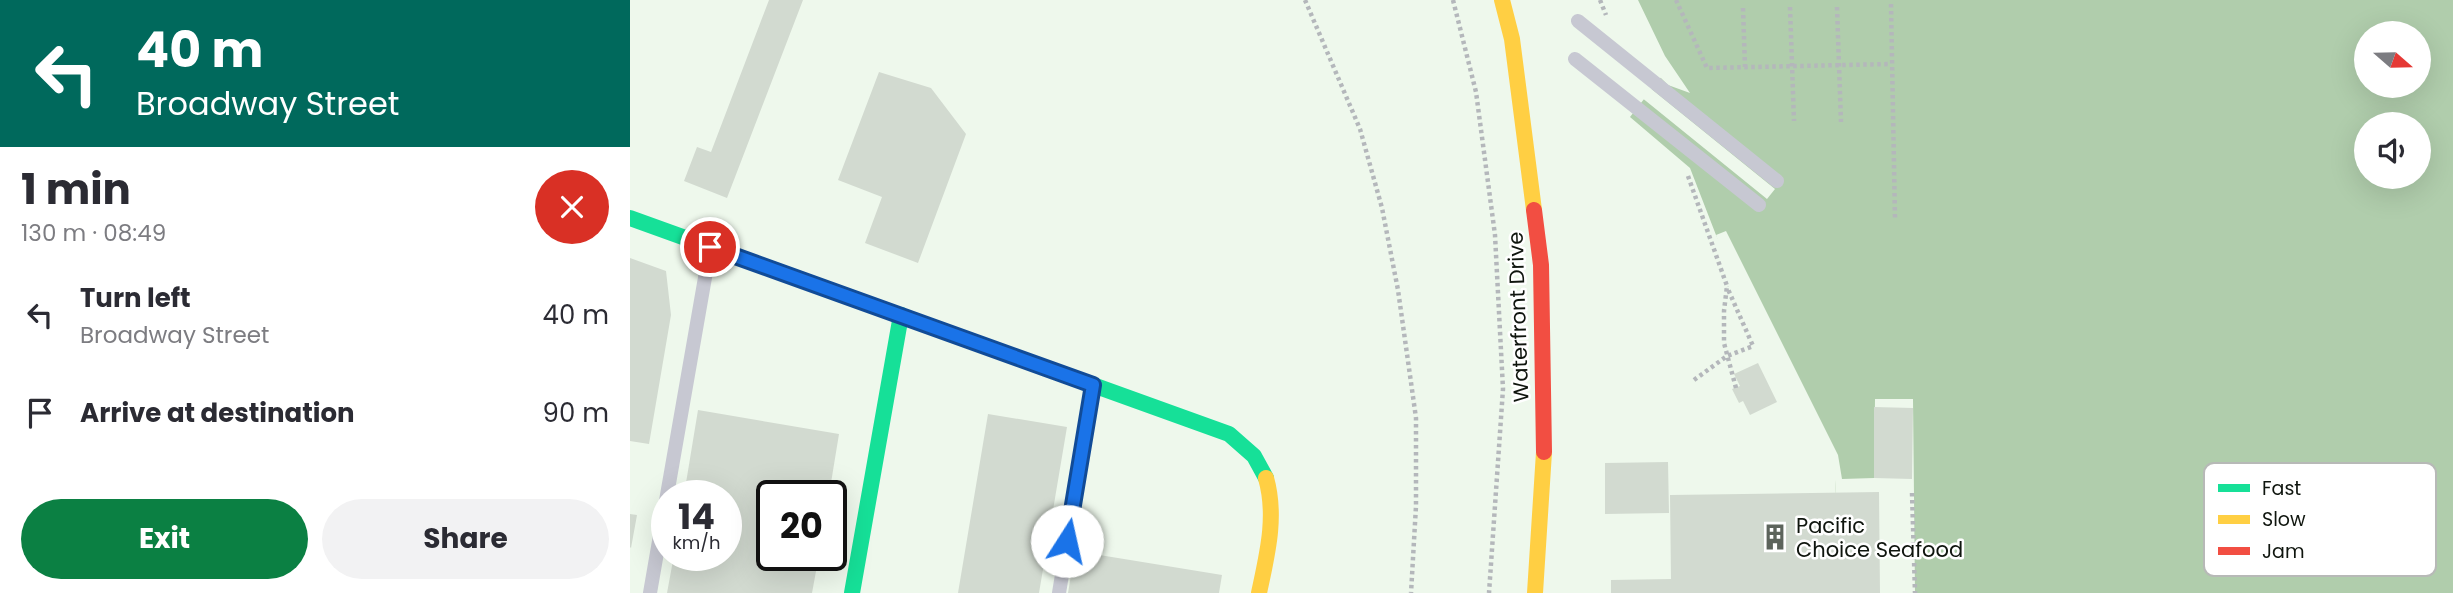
<!DOCTYPE html>
<meta charset="utf-8">
<style>
body{margin:0;font-family:Poppins,sans-serif;background:#f2f2f3;color:#2b2b33;height:100vh;display:flex;flex-direction:column;font-size:26px;white-space:nowrap}
*{box-sizing:border-box;margin:0}
p{font-size:23px;color:#7c7c81}
.icon{flex:none;width:38px;height:38px;fill:none;stroke:currentColor;stroke-width:2;stroke-linecap:round;stroke-linejoin:round}
.map{position:relative;flex:1;overflow:hidden}
.panel{display:flex;flex-direction:column;background:#fff;width:630px}
.panel>*{flex:none}
.banner{background:#00695c;color:#fff;overflow:hidden}
.needle{width:46px;rotate:110deg}
.buttons{position:absolute;left:1724px;top:21px;display:grid;gap:14px}
.buttons a{display:grid;place-items:center;width:77px;height:77px;border-radius:50%;background:#fff;box-shadow:0 7px 28px #0002;font-size:35px}
.speed{position:absolute;left:21px;top:480px;display:flex;gap:14px;font-size:35px;font-weight:700;text-align:center}
.speed>*{display:grid;place-content:center;width:91px;height:91px;border-radius:50%;background:#fff;box-shadow:0 7px 28px #0002;line-height:1}
.speed small{font-size:18px;font-weight:400}
.speed .limit{border:4px solid #111;border-radius:10px;background:#fff;color:#111}
.pin{position:absolute;display:grid;place-items:center;width:60px;height:60px;color:#fff;margin:-30px;border:4px solid #fff;border-radius:50%;box-shadow:0 2px 7px #0007}
.me{position:absolute;width:77px;margin:-38px;rotate:10deg;stroke-linejoin:round;filter:drop-shadow(0 0 5px #0008)}
.turn{display:flex;align-items:center;gap:24px;height:147px;padding:0 21px;font-size:32px}
.turn .icon{width:91px;height:91px;stroke-width:2.5}
.turn b{display:block;font-size:49px;line-height:60px}
.round{display:grid;place-items:center;flex:none;width:74px;height:74px;border-radius:37px;background:#f2f2f3}
.headline{display:flex;align-items:center;justify-content:space-between;height:119px;padding:0 21px}
h1{font-size:42px;font-weight:700;line-height:52px}
.button{display:flex;gap:14px;margin-top:auto;padding:14px 21px}
.button a{flex:1;height:80px;border-radius:42px;background:#0b8043;color:#fff;font-size:28px;font-weight:700;line-height:80px;text-align:center}
.button a+a{background:#f2f2f3;color:#2b2b33}
ul{padding:0;list-style:none}
li{display:flex;align-items:center;gap:21px;height:98px;padding:0 21px}
li div{flex:1}
li b{display:block;font-size:26px}
li em{font-style:normal}
main{display:flex;flex:1;min-height:0}
.map>svg:first-child{display:block}
.water{fill:#b0cdac;fill-rule:evenodd}
.pier{fill:#eef8ec}
.building{fill:#d2dad0}
.lines{fill:none;stroke-linecap:round;stroke-linejoin:round}
.path{stroke:#b4b7bb;stroke-width:4.5;stroke-dasharray:3.5 3.5;stroke-linecap:butt}
.lane{stroke:#c7c8d2;stroke-width:14}
.fast{stroke:#16e098;stroke-width:16}
.slow{stroke:#ffcf43;stroke-width:16}
.jam{stroke:#f24e42;stroke-width:16}
.route-casing{stroke:#114b97;stroke-width:18}
.route{stroke:#1a73e8;stroke-width:12}
.labels{text-anchor:middle;dominant-baseline:central;stroke-width:5;stroke-linejoin:round;paint-order:stroke}
.street-label{font-size:21px;fill:#0f150e;stroke:#fff}
.poi-label{font-size:21px;fill:#0f150e;stroke:#fff;text-anchor:start}
.key{fill:#fff;stroke:#b7b9b7;stroke-width:2}
.key-label{font-size:19px;fill:#0f150e}
</style>
<main>
<section class="panel">
<div class="banner">
<div class="turn"><svg class="icon" aria-label="left" viewBox="0 0 24 24"><path d="M17 20v-9H6M10 6l-5 5 5 5"/></svg><div><b>40 m</b>Broadway Street</div></div>
</div>
<div class="headline"><div><h1>1 min</h1><p>130 m · 08:49</p></div><a class="round" style="background:#d93025;color:#fff"><svg class="icon" aria-label="close" viewBox="0 0 24 24"><path d="M6 6l12 12M18 6L6 18"/></svg></a></div>
<ul>
<li><svg class="icon" aria-label="left" viewBox="0 0 24 24"><path d="M17 20v-9H6M10 6l-5 5 5 5"/></svg><div><b>Turn left</b><p>Broadway Street</p></div><em>40 m</em></li>
<li><svg class="icon" aria-label="arrive" viewBox="0 0 24 24"><path d="M6 21V4h12l-3 4 3 4H6"/></svg><div><b>Arrive at destination</b></div><em>90 m</em></li>
</ul>
<div class="button"><a>Exit</a><a>Share</a></div>
</section>
<div class="map">
<svg width="1823" height="593" viewBox="0 0 1823 593">
<rect width="100%" height="100%" fill="#eef8ec"/>
<path class="water" d="M 999,0 L 1823,0 L 1823,593 L 1212,593 L 1205,480 L 1202,465 L 1086,235 L 1060,168 L 1000,117 L 1032,76 ZM 1736,33 L 1788,33 L 1788,86 L 1736,86 ZM 1736,124 L 1788,124 L 1788,177 L 1736,177 Z"/>
<path class="pier" d="M 995,0 L 1008,0 L 1035,56 L 1060,93 L 1038,85 L 1027,74 Z
M 1019,87 L 1145,189 L 1137,199 L 1011,97 Z
M 1096,231 L 1208,455 L 1212,479 L 1244,478 L 1245,399 L 1283,399 L 1285,593 L 1212,593 L 1205,480 L 1201,480 L 1199,466 L 1096,262 L 1086,235 Z"/>
<path class="building" d="M 139,0 L 173,0 L 97,198 L 54,181 L 67,147 L 81,152 Z
M 249,72 L 301,88 L 336,134 L 288,263 L 235,243 L 252,197 L 208,180 Z
M 0,258 L 36,271 L 41,315 L 19,444 L 0,441 Z
M 1128,363 L 1147,402 L 1120,415 L 1113,401 L 1109,403 L 1102,389 L 1110,386 L 1104,374 Z
M 1244,407 L 1283,408 L 1282,479 L 1244,478 Z
M 68,410 L 209,434 L 199,495 L 142,495 L 142,555 L 189,555 L 182,593 L 37,593 L 44,555 L 96,555 L 96,495 L 54,495 Z
M 358,414 L 437,427 L 409,593 L 328,593 Z
M 1038,462 L 1039,513 L 975,514 L 975,463 Z
M 1249,492 L 1250,593 L 981,593 L 981,580 L 1041,579 L 1040,495 Z
M 0,514 L 7,515 L 1,548 L 0,547 Z
M 445,551 L 592,575 L 589,593 L 438,593 Z"/>
<g class="lines">
<path class="path" d="M 675,0 L 730,129 L 752,208 L 768,290 L 786,418 L 786,506 L 781,593
M 823,0 L 846,92 L 865,235 L 873,389 L 859,593
M 970,0 L 976,15
M 1046,0 L 1077,68 L 1261,64
M 1261,4 L 1265,219
M 1160,7 L 1164,121
M 1207,7 L 1211,122
M 1113,8 L 1115,67
M 1058,176 L 1097,286 L 1094,311 L 1094,343 L 1106,388
M 1064,380 L 1097,356 L 1123,346 L 1097,287
M 1282,493 L 1285,593"/>
<path class="lane" d="M 948,21 L 1147,181
M 945,59 L 1129,205
M 37,495 L 80,249
M 20,593 L 37,495
M 429,593 L 463,386"/>
<path class="fast" d="M 0,218 L 599,434 L 624,456 L 636,478
M 222,593 L 271,315"/>
<path class="slow" d="M 872,0 L 882,39 L 904,210
M 629,593 C 637,555 647,517 636,478
M 905,593 L 914,452"/>
<path class="jam" d="M 904,210 L 911,265 L 914,452"/>
</g>
<g class="lines">
<g class="route-casing">
<path id="route" d="M 80,247 L 463,385 L 437,541"/>
</g>
<use href="#route" class="route"/>
</g>
<defs>
<g id="building-bare" transform="scale(2.1)"><path d="M-4-6H4V6H1V3H-1V6H-4ZM-2.5-4.3h1.7v1.8h-1.7ZM.8-4.3h1.7v1.8H.8ZM-2.5-1h1.7V.8h-1.7ZM.8-1h1.7V.8H.8Z" fill="#5d645c" stroke="#fff" stroke-width="2.5" paint-order="stroke"/></g>
</defs>
<g fill-rule="evenodd">
<use href="#building-bare" x="1145" y="537"/>
</g>
<g class="labels">
<g class="street-label">
<text transform="translate(888 317) rotate(-92)">Waterfront Drive</text>
</g>
<g class="poi-label">
<text x="1166" y="525">Pacific<tspan x="1166" dy="24">Choice Seafood</tspan></text>
</g>
</g>
<rect x="1574" y="463" width="232" height="113" rx="10" class="key"/>
<rect x="1588" y="484" width="32" height="8" fill="#16e098"/>
<rect x="1588" y="515" width="32" height="9" fill="#ffcf43"/>
<rect x="1588" y="547" width="32" height="8" fill="#f24e42"/>
<g class="key-label">
<text x="1632" y="495">Fast</text>
<text x="1632" y="526">Slow</text>
<text x="1632" y="558">Jam</text>
</g>
</svg>
<div class="buttons">
<a><svg class="needle" viewBox="-14 -14 28 28"><path d="M0-13l5 13h-10z" fill="#e53935"/><path d="M0 13l5-13h-10z" fill="#7c7c81"/></svg></a>
<a><svg class="icon" aria-label="sound" viewBox="0 0 24 24"><path d="M4 9h4l5-4v14l-5-4H4zM17 9q2 3 0 6"/></svg></a>
</div>
<div class="speed"><div>14<small>km/h</small></div><div class="limit">20</div></div>
<div class="pin" style="left:80px;top:247px;background:#d93025"><svg class="icon" aria-label="arrive" viewBox="0 0 24 24"><path d="M6 21V4h12l-3 4 3 4H6"/></svg></div>
<svg class="me" style="left:437px;top:541px" viewBox="-20 -20 40 40"><circle r="19" fill="#fff"/><path d="M0-13L10 11 0 6-10 11z" fill="#1a73e8"/></svg>
</div>
</main>
